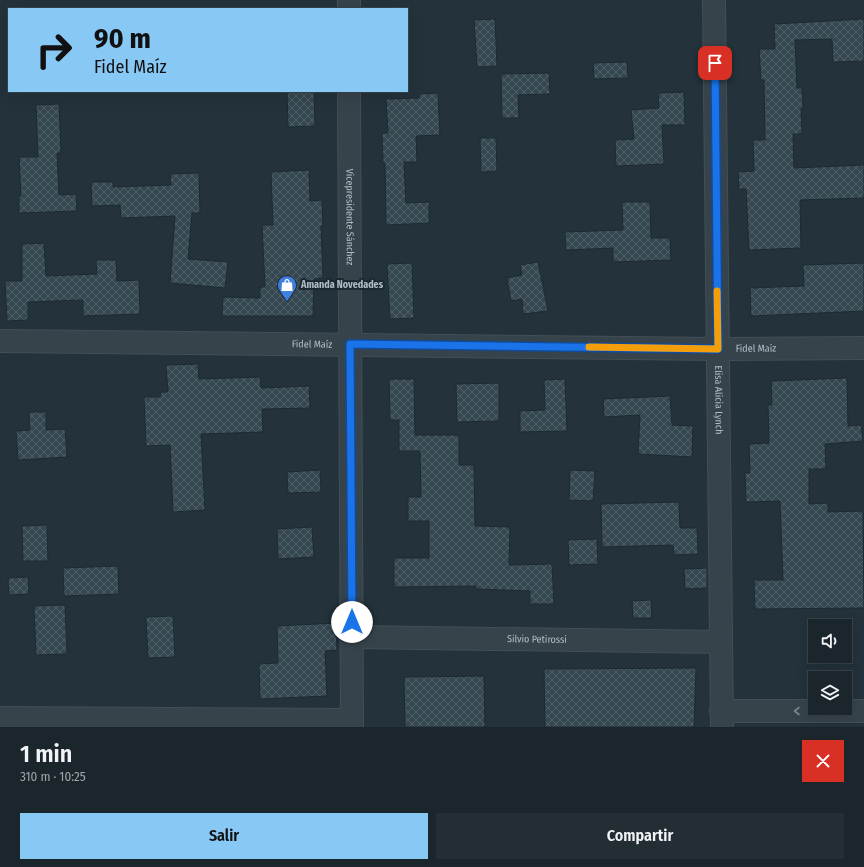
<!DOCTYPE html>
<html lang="es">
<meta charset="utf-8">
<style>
body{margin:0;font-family:"Fira Sans Condensed",sans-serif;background:#232e34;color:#f1f3f6;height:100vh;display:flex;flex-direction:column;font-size:15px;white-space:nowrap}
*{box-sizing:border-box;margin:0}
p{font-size:13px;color:#9fa5a9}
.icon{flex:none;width:22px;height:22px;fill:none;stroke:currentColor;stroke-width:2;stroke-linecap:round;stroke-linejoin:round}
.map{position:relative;height:727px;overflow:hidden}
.sheet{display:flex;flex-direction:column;background:#1a262c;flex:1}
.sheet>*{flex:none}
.hud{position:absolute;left:8px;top:8px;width:400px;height:84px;border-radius:0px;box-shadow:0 4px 16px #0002,0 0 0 1px #384348;background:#88c8f5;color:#111;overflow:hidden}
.tools{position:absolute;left:808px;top:619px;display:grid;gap:8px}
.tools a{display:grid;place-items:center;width:44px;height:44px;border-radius:0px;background:#1a262c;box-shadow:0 4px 16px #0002,0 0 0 1px #384348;font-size:20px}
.pin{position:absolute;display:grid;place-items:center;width:34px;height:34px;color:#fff;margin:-17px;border-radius:8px;box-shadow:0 2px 6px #0006}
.me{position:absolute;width:44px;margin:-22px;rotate:0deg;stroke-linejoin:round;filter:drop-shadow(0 0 3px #0008)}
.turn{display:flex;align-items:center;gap:14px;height:84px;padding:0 20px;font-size:18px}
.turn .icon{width:52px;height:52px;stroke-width:2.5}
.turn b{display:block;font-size:28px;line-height:34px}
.round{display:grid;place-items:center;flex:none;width:42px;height:42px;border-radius:0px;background:#232e34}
.headline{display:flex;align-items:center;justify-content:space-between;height:68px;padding:0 20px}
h1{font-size:24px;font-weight:600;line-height:30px}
.action{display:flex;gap:8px;margin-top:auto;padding:8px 20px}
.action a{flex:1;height:46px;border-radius:0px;background:#88c8f5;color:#111;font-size:16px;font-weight:600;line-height:46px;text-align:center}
.action a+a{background:#232e34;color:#f1f3f6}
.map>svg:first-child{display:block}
.building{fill:url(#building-cross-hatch);stroke:#1e2a32}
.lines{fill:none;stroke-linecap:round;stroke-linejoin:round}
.street-casing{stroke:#434f57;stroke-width:24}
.street{stroke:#37434b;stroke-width:22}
.oneway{stroke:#7b878f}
.route-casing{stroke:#114b97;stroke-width:10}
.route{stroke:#1a73e8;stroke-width:7}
.slow{stroke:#f59e0b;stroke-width:7}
.labels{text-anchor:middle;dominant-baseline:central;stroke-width:4;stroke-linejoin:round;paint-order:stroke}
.street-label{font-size:10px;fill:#b2bec7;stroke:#1c2830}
.poi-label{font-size:10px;font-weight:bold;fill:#b2bec7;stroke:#1c2830;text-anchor:start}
</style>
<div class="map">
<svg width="864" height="727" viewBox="0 0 864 727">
<defs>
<pattern id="building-cross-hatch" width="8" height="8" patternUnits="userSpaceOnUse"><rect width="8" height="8" fill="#354751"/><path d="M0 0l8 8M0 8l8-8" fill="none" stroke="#506069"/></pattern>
</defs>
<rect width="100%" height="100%" fill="#23323b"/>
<path class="building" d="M 495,19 L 497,66 L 477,67 L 474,20 Z
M 864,19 L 864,61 L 833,62 L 832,39 L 795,40 L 797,88 L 802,88 L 803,109 L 801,109 L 802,134 L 793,134 L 794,168 L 864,165 L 864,198 L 800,200 L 801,248 L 749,250 L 746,189 L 739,189 L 738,172 L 754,171 L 753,140 L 765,140 L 764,80 L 761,80 L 759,49 L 775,49 L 774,24 Z
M 627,62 L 628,78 L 594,79 L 593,63 Z
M 549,73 L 550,94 L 518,95 L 519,118 L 502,118 L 501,74 Z
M 287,91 L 314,91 L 315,126 L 288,127 Z
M 684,92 L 685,125 L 662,125 L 664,164 L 616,166 L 615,140 L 634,139 L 631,110 L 659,108 L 658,93 Z
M 438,93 L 440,135 L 416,136 L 417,162 L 404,162 L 406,203 L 429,202 L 429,223 L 386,225 L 385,163 L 383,163 L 382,133 L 388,133 L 386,99 L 419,98 L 419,94 Z
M 59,104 L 61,153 L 57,153 L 59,195 L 76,194 L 77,211 L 19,213 L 19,196 L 21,196 L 19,157 L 38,157 L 36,105 Z
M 480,138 L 496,138 L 497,171 L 481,172 Z
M 309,170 L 310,201 L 322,200 L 323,226 L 321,226 L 323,278 L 314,279 L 313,316 L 222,316 L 223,297 L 260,298 L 260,287 L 265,287 L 262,225 L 273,225 L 271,172 Z
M 199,173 L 200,213 L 192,213 L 188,259 L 228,262 L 225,288 L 170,283 L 175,216 L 121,218 L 120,205 L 92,206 L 91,182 L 113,182 L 113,187 L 171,185 L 170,174 Z
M 622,202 L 650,202 L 651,238 L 670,238 L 671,260 L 613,262 L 613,248 L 566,250 L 565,232 L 623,230 Z
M 44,243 L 46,276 L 97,274 L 96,260 L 116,260 L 117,281 L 139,280 L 140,314 L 83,316 L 83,300 L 28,302 L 28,320 L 7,321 L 5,281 L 22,281 L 22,244 Z
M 538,262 L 548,311 L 523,314 L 522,299 L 511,301 L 507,278 L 522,275 L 520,265 Z
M 412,263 L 414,318 L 390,319 L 387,264 Z
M 864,263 L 864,311 L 751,316 L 750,288 L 804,286 L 803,265 Z
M 198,364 L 199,379 L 260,377 L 261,388 L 309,386 L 310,408 L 262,409 L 263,432 L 201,434 L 205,510 L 173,512 L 170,445 L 146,446 L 144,397 L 160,397 L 161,392 L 168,392 L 166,365 Z
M 847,378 L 848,426 L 861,425 L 863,441 L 825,444 L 826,469 L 809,469 L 809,504 L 828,503 L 828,512 L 863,511 L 864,608 L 755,609 L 754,580 L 783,580 L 780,501 L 746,502 L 745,473 L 750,473 L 749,444 L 769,443 L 768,405 L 772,405 L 771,381 Z
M 389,379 L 414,379 L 415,435 L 459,435 L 459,465 L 474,465 L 475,526 L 510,527 L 509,565 L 552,564 L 554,604 L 530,604 L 530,591 L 476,589 L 476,586 L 394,587 L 394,558 L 429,558 L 429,521 L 408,521 L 408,497 L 421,497 L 420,451 L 399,451 L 399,420 L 390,420 Z
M 565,379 L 567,431 L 520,432 L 520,411 L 545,410 L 544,380 Z
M 499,383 L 499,421 L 457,422 L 456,384 Z
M 670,396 L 672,425 L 693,426 L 692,457 L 638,454 L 640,415 L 604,417 L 603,399 Z
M 29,412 L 46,412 L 46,430 L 65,429 L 67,457 L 18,460 L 16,431 L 30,430 Z
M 320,470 L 321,492 L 288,493 L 287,472 Z
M 570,470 L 595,471 L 593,501 L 569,500 Z
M 679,502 L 680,528 L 697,528 L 698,554 L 674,555 L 673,545 L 602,547 L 601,504 Z
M 47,525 L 48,561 L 23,561 L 22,526 Z
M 312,527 L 314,557 L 278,559 L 277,529 Z
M 597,539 L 598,564 L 569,565 L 568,540 Z
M 118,566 L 119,594 L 64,596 L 63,568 Z
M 707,568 L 707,588 L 685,589 L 684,569 Z
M 28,577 L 29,594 L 9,595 L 8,578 Z
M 651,600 L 652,618 L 633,618 L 632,601 Z
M 65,605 L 67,654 L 36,655 L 34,606 Z
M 173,616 L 175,657 L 148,658 L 146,617 Z
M 336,623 L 337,650 L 325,651 L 327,696 L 260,699 L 259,664 L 278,663 L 277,626 Z
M 696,668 L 694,727 L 545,727 L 544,669 Z
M 484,676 L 485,727 L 405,727 L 404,677 Z"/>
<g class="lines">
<g class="street-casing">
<g id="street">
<path d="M 349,0 L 349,9"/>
<path id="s1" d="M 714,0 L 722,727"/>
<path id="s2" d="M 349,91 L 352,727"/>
<path id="s3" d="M 0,341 L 718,349 L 864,348"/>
<path id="s4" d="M 352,637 L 721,642"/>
<path d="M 721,711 L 864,711"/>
<path d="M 0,718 L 352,720"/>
</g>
</g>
<use href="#street" class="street"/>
</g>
<defs><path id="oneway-chevron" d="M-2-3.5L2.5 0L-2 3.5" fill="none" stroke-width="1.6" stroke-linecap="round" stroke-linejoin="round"/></defs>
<use class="oneway" href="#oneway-chevron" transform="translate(797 711) rotate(-180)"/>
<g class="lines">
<g class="route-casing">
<path id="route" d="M 352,622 L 350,344 L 718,349 L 715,63"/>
</g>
<use href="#route" class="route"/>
<path class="slow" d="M 589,347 L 718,349 L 717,291"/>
</g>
<defs>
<g id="shop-pin" transform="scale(1)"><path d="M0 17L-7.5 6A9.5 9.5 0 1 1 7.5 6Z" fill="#3f7fe0" stroke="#1c2830"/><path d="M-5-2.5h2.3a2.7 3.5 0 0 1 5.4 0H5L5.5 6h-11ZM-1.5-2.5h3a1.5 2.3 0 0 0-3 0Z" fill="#fff"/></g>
</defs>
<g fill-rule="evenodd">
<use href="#shop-pin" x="287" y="285"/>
</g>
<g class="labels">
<g class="street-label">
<text stroke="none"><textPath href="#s2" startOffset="126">Vicepresidente Sánchez</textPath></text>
<text stroke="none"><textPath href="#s3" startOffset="312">Fidel Maíz</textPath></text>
<text stroke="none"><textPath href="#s3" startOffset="756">Fidel Maíz</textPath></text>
<text stroke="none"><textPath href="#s1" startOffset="400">Elisa Alicia Lynch</textPath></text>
<text stroke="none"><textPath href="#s4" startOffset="185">Silvio Petirossi</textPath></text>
</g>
<g class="poi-label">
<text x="301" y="285">Amanda Novedades</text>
</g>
</g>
</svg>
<div class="tools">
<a><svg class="icon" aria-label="sound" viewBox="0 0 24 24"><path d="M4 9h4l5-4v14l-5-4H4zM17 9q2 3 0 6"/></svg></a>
<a><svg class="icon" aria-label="layers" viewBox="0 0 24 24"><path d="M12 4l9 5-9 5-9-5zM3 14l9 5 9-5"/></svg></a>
</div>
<div class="pin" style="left:715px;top:63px;background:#d93025"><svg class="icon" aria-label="arrive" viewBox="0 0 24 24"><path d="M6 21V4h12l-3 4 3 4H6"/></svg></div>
<svg class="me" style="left:352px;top:622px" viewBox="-20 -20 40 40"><circle r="19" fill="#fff"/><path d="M0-13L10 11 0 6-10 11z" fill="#1a73e8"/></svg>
<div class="hud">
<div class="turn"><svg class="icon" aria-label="right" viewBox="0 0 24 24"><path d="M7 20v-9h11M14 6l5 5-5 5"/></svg><div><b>90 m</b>Fidel Maíz</div></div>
</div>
</div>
<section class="sheet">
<div class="headline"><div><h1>1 min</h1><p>310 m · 10:25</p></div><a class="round" style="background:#d93025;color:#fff"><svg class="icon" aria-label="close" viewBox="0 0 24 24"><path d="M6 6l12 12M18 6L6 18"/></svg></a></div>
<div class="action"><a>Salir</a><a>Compartir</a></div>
</section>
